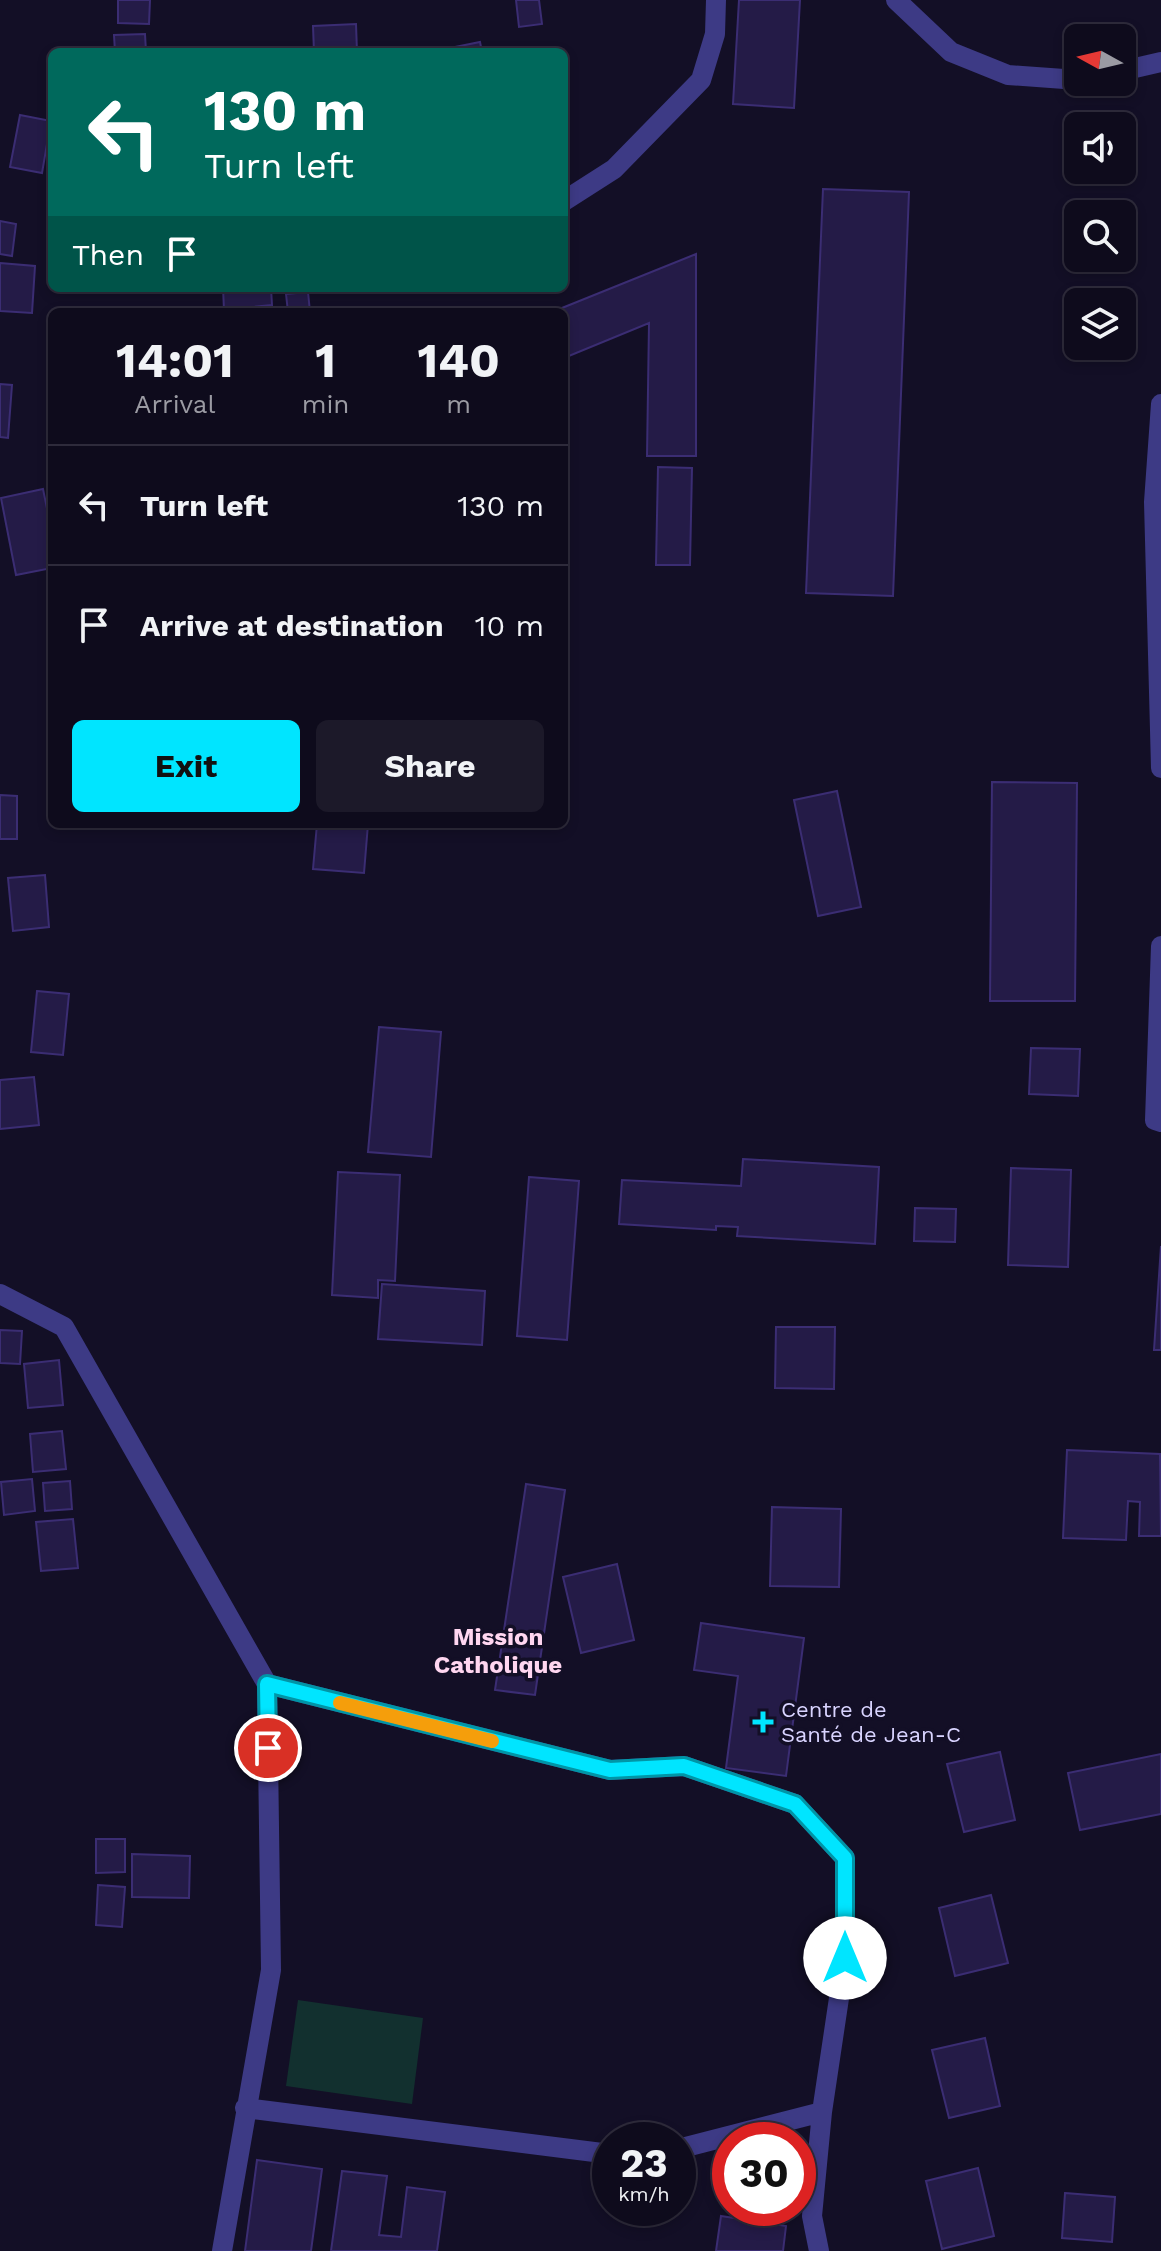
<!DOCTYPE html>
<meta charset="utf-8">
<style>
body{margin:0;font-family:"Work Sans",sans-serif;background:#1c1929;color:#f1f3f6;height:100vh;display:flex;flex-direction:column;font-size:30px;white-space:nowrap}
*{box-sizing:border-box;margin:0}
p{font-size:26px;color:#9b9ba3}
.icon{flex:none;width:44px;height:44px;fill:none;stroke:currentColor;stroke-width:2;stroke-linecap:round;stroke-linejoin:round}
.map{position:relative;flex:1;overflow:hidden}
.side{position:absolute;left:48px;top:308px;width:520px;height:520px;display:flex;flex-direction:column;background:#0e0b1c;border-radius:12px;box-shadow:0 4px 12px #0003,0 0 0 2px #2e2b3b}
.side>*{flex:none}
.banner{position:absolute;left:48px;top:48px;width:520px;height:244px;border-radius:12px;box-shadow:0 4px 12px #0003,0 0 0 2px #2e2b3b;background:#00695c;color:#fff;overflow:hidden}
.needle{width:52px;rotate:278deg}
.buttons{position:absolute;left:1064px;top:24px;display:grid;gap:16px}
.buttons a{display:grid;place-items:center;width:72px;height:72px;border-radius:12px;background:#0e0b1c;box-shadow:0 4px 12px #0003,0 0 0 2px #2e2b3b;font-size:40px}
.speed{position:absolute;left:592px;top:2122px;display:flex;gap:16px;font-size:40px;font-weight:700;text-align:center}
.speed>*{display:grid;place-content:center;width:104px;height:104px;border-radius:50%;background:#0e0b1c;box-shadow:0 4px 12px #0003,0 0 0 2px #2e2b3b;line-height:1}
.speed small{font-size:20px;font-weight:400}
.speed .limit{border:12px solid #d22;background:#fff;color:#111}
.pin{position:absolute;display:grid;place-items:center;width:68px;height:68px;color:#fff;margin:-34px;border:4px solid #fff;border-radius:50%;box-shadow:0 2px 8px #0007}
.me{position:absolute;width:88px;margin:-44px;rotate:0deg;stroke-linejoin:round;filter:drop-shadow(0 0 6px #0008)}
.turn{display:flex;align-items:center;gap:28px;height:168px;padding:0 24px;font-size:36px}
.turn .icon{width:104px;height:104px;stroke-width:2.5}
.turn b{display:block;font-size:56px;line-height:68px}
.then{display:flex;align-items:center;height:76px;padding:0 24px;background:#0003;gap:16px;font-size:30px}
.eta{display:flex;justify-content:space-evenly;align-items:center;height:136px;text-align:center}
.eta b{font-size:48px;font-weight:700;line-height:56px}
.action{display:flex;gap:16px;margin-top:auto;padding:16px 24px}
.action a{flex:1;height:92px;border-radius:12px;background:#00e5ff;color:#111;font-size:32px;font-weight:700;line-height:92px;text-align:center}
.action a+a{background:#1c1929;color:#f1f3f6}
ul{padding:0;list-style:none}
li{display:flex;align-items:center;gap:24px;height:120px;padding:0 24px;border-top:2px solid #2e2b3b}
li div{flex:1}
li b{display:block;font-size:30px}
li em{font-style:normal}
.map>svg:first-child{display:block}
.green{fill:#12302f}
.building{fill:#241b47;stroke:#3b2d73;stroke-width:2}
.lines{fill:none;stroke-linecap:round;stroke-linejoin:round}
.minor{stroke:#3d3a85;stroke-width:20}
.route-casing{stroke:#0095a6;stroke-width:20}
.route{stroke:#00e5ff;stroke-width:14}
.slow{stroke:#f59e0b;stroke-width:14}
.poi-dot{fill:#00e5ff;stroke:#130f26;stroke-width:3}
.labels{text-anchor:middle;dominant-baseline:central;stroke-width:7;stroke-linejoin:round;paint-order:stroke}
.poi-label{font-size:22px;fill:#d9d4ff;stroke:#130f26;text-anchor:start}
.neighbourhood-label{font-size:24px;font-weight:bold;fill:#ffd6f0;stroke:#130f26}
</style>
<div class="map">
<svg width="1161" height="2251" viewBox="0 0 1161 2251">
<rect width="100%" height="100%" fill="#130f26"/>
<path class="green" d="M 298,2000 L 423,2018 L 412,2104 L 286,2086 Z"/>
<path class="building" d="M 118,0 L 150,0 L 149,24 L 118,23 Z
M 516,0 L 539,0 L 542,24 L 519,27 Z
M 739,0 L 800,0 L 794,108 L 733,104 Z
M 356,24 L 357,52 L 314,52 L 313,26 Z
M 145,34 L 146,52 L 115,52 L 114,35 Z
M 480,42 L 482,52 L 446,52 L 445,49 Z
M 20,115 L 51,121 L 42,173 L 10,167 Z
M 823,189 L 909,192 L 893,596 L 806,593 Z
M 0,221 L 16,224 L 12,256 L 0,254 Z
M 696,254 L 696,456 L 647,456 L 649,323 L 564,358 L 564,312 L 552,312 Z
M 0,263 L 35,266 L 32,313 L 0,311 Z
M 223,288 L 271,288 L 272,305 L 224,310 Z
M 308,292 L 310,312 L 288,312 L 286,294 Z
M 0,384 L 12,385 L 8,438 L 0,437 Z
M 658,467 L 692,468 L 690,565 L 656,565 Z
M 43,489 L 52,533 L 52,568 L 16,575 L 1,498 Z
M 992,782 L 1077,783 L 1075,1001 L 990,1001 Z
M 837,791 L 861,907 L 818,916 L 794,800 Z
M 0,795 L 17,796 L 17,839 L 0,839 Z
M 317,824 L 368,824 L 364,873 L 313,869 Z
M 45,875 L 49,927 L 13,931 L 8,878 Z
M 37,991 L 69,994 L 63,1055 L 31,1052 Z
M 379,1027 L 441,1032 L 431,1157 L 368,1152 Z
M 1031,1048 L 1080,1049 L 1078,1096 L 1029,1094 Z
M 34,1077 L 39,1125 L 0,1129 L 0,1080 Z
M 743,1159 L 879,1167 L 875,1244 L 737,1236 L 738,1227 L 716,1226 L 716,1230 L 619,1224 L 622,1180 L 741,1186 Z
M 1011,1168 L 1071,1170 L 1068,1267 L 1008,1265 Z
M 338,1172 L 400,1175 L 395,1281 L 378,1280 L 378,1298 L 332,1295 Z
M 529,1177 L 579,1181 L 567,1340 L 517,1336 Z
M 915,1208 L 956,1209 L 955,1242 L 914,1241 Z
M 1161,1246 L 1161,1350 L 1154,1350 Z
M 382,1284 L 485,1291 L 482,1345 L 378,1339 Z
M 776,1327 L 835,1327 L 834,1389 L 775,1388 Z
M 0,1330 L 22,1331 L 20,1364 L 0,1363 Z
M 59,1360 L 63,1405 L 28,1408 L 24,1364 Z
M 62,1431 L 66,1469 L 33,1472 L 30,1434 Z
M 1067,1450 L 1160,1454 L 1161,1536 L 1139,1536 L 1140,1502 L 1128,1501 L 1126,1540 L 1063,1538 Z
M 32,1479 L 35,1511 L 4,1515 L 1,1482 Z
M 70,1481 L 72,1509 L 45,1511 L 43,1483 Z
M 526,1484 L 565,1490 L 535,1695 L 495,1690 Z
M 772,1507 L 841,1509 L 839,1587 L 770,1586 Z
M 73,1519 L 78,1568 L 41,1571 L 36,1522 Z
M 617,1564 L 634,1640 L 581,1653 L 563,1577 Z
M 701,1623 L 804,1638 L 786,1776 L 726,1768 L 738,1676 L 694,1670 Z
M 1000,1752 L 1015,1820 L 964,1832 L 947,1764 Z
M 1161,1754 L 1161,1814 L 1080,1830 L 1068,1773 Z
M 96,1839 L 125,1839 L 125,1872 L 96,1873 Z
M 132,1854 L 190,1856 L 189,1898 L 132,1897 Z
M 98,1885 L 125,1887 L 122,1927 L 96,1925 Z
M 991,1895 L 1008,1963 L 955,1976 L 939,1908 Z
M 985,2038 L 1000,2106 L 949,2118 L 932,2050 Z
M 257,2160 L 322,2169 L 311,2251 L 245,2251 Z
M 978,2168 L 994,2236 L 942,2249 L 926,2181 Z
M 342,2171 L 387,2176 L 379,2235 L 401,2237 L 407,2187 L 445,2192 L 437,2251 L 331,2251 Z
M 1065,2193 L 1115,2197 L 1112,2242 L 1062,2238 Z
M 721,2216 L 786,2226 L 783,2251 L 716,2251 Z"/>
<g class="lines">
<path class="minor" d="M 896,0 L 951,52 L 1008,75 L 1078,80
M 1122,71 L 1161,62
M 564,201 L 614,169 L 701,80 L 715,34 L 716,0
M 1161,404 L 1154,502 L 1161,768
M 1161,946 L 1155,1120 L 1161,1122
M 0,1294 L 64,1327 L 267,1684 L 610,1770 L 684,1766 L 795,1804 L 845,1858 L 845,1958 L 822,2112 L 812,2216 L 819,2251
M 245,2108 L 610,2154
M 678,2149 L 822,2112
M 222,2251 L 271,1970 L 267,1684"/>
</g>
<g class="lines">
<g class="route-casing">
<path id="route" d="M 268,1748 L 267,1684 L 610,1770 L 684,1766 L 795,1804 L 845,1858 L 845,1958"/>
</g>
<use href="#route" class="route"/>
<path class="slow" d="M 340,1703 L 492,1741"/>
</g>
<path class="poi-dot" d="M759 1710h8v8h8v8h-8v8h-8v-8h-8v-8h8z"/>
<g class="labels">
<g class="poi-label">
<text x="781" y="1709">Centre de<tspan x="781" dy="25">Santé de Jean-C</tspan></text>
</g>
<g class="neighbourhood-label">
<text x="498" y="1637">Mission<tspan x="498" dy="28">Catholique</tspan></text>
</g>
</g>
</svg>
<div class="buttons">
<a><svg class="needle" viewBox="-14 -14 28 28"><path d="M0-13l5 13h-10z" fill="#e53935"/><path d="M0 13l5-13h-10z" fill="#9b9ba3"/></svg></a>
<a><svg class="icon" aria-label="sound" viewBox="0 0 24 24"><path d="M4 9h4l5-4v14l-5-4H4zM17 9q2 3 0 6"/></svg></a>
<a><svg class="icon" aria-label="search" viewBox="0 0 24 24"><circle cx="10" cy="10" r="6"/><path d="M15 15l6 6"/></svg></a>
<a><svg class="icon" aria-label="layers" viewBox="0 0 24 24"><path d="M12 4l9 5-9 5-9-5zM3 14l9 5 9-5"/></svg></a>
</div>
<div class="speed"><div>23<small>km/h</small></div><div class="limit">30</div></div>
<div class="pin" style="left:268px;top:1748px;background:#d93025"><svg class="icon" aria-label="arrive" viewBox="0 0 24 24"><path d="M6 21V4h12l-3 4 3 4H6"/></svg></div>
<svg class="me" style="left:845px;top:1958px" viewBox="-20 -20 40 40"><circle r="19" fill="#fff"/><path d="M0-13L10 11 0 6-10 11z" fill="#00e5ff"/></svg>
<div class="banner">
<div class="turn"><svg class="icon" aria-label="left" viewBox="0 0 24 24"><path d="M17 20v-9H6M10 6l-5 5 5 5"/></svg><div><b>130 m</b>Turn left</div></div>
<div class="then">Then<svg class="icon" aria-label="arrive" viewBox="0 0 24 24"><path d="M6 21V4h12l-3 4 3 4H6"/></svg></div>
</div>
<section class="side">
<div class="eta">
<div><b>14:01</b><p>Arrival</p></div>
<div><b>1</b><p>min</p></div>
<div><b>140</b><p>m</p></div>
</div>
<ul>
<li><svg class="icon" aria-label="left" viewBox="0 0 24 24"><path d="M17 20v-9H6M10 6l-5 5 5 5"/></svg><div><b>Turn left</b></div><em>130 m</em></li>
<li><svg class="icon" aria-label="arrive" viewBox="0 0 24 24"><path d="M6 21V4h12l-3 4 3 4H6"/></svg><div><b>Arrive at destination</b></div><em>10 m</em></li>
</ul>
<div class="action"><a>Exit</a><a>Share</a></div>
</section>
</div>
